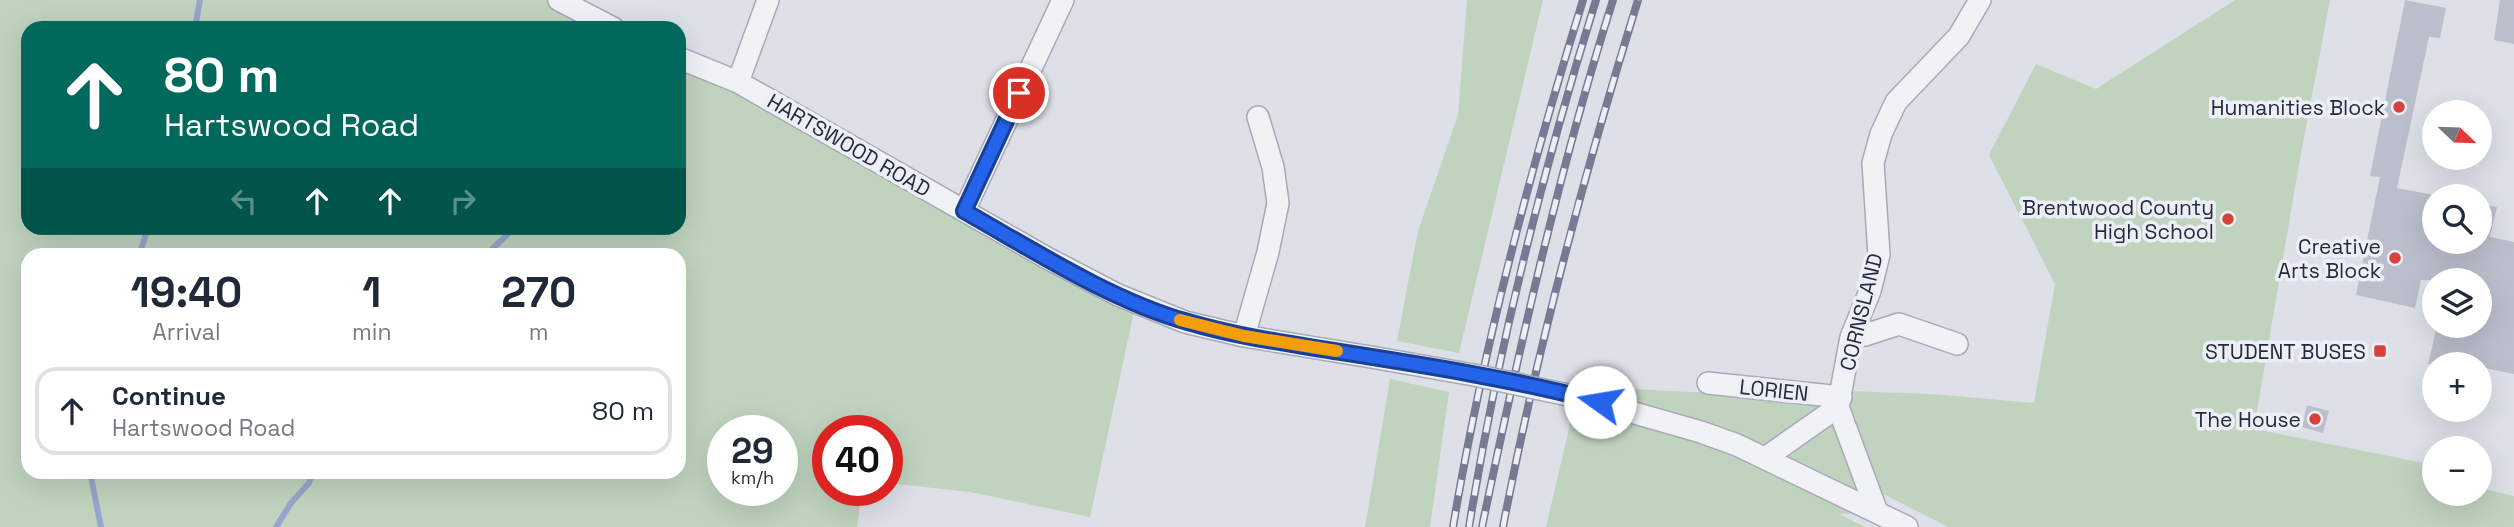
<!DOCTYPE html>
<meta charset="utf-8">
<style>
body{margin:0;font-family:"Space Grotesk",sans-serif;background:#f6f6f7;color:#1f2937;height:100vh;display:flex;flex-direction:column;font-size:26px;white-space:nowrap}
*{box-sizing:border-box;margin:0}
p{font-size:23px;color:#747a83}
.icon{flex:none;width:38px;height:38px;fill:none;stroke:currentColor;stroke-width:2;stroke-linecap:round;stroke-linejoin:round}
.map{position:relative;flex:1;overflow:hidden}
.sheet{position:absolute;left:21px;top:248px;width:665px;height:231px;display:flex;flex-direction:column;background:#fff;border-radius:21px;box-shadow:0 7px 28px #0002}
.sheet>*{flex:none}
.guide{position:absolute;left:21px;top:21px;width:665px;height:214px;border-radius:21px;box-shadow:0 7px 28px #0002;background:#00695c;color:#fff;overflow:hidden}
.needle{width:46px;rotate:113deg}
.fabs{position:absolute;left:2422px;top:100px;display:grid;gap:14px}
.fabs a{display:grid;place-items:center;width:70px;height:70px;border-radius:50%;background:#fff;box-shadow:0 7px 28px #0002;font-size:35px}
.speed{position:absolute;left:707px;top:415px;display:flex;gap:14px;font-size:35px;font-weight:700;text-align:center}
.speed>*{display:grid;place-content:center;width:91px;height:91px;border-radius:50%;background:#fff;box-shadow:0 7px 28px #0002;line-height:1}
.speed small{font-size:18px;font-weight:400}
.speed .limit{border:10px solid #d22;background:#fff;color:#111}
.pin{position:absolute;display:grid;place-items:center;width:60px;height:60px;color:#fff;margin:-30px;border:4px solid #fff;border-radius:50%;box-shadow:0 2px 7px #0007}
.me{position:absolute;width:77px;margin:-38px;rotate:283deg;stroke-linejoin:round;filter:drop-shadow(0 0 5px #0008)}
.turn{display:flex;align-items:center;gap:24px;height:147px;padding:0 28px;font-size:32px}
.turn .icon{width:91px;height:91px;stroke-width:2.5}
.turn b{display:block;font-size:49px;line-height:60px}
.lanes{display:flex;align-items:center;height:66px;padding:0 28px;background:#0003;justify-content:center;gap:35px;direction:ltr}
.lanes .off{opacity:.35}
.eta{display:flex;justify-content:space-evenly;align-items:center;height:119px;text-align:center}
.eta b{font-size:42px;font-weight:700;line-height:49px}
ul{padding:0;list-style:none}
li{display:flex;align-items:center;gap:21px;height:88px;margin:0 14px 10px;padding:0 14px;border:4px solid #e0e1e3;border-radius:21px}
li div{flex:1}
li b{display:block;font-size:26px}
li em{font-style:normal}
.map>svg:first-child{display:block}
.green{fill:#bfd3be;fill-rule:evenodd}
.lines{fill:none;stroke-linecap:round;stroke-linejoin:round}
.stream{stroke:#96a5cb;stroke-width:6}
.building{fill:#bbbecb}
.minor-casing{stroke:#a7a9b6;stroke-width:24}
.minor{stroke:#f1f2f6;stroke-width:21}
.rail-casing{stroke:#767b93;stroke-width:8}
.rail{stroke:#edeff6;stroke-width:5;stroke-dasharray:16;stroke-linecap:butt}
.minor-bridge-casing{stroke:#a7a9b6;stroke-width:24;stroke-linecap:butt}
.minor-bridge{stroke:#f1f2f6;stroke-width:21}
.route-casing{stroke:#184099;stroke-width:18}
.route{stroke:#2563eb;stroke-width:12}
.slow{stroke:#f59e0b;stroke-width:12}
.poi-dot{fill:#d6423a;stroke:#edeff6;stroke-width:2.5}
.labels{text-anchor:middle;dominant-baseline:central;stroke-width:7;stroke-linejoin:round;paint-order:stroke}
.poi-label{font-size:21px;fill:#262a40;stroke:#edeff6;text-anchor:end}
.street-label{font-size:21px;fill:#262a40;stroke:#edeff6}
</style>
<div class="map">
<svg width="2514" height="527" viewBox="0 0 2514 527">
<rect width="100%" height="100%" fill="#dee0e8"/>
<path class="green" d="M 0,0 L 556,0 L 611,28 L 28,28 L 28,228 L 679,228 L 679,63 L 1136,302 L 1090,517 L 970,492 L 887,483 L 887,430 L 828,430 L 828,490 L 862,490 L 857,527 L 0,527 ZM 28,256 L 679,256 L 679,472 L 28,472 ZM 723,430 L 782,430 L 782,490 L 723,490 Z
M 1467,0 L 1543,0 L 1459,353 L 1397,341 L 1418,231 L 1458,115 Z
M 2235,0 L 2330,0 L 2299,164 L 2254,429 L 2434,465 L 2434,494 L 2480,494 L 2480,488 L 2514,496 L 2514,527 L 1948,527 L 1868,486 L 1877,512 L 1839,514 L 1865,527 L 1546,527 L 1571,420 L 1582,398 L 1617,407 L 1614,388 L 1689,392 L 1847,391 L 1931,394 L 2034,403 L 2055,284 L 1989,155 L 2036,64 L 2096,89 Z
M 1390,379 L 1449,392 L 1430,527 L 1365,527 Z"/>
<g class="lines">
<path class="stream" d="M 195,28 L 200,0
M 139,256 L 148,228
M 485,256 L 514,228
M 90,472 L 101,527
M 276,527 L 291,503 L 309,483 L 312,472"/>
</g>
<path class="building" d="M 2405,0 L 2446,8 L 2440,38 L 2429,37 L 2397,188 L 2434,195 L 2434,220 L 2430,242 L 2480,242 L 2480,204 L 2497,207 L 2490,237 L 2514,242 L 2514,374 L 2480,367 L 2480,364 L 2428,364 L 2437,326 L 2480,326 L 2480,280 L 2421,280 L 2415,308 L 2356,295 L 2380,177 L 2370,176 Z
M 2500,0 L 2514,0 L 2514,44 L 2494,40 Z
M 2307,405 L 2329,411 L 2323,433 L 2302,427 Z"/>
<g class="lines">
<g class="minor-casing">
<path id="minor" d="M 559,0 L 613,28
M 679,58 L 738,82 L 1047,258 L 1118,295 L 1185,322 L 1244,336 L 1371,357
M 738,82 L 768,0
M 964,211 L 1063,0
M 1244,336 L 1268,252 L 1278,203 L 1273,167 L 1258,117
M 1851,337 L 1856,334 L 1865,335 L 1899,324 L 1957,344
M 1708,383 L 1841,397
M 1582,398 L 1701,432 L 1737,445 L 1907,527
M 1765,458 L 1838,407
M 1877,512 L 1838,407 L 1851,337 L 1870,291 L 1879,255 L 1873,163 L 1881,134 L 1896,102 L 1959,36 L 1980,0"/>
</g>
<use href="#minor" class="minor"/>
<g class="rail-casing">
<path id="rail" d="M 1453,527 C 1483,348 1529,173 1583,0
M 1469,527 C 1498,349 1542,173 1596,0
M 1482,527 C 1519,350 1558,173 1613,0
M 1503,527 C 1537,349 1584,174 1638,0"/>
</g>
<use href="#rail" class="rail"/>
<g class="minor-bridge-casing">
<path id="minor-bridge" d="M 1371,357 L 1474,375 L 1582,398"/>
</g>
<use href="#minor-bridge" class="minor-bridge"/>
</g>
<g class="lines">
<g class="route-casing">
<path id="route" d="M 1019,93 L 964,211 C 1033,250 1112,301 1188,322 C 1235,336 1285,343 1334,351 C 1423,365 1513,379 1600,402"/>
</g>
<use href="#route" class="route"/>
<path class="slow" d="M 1180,320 L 1244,336 L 1337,351"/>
</g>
<g class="poi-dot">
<circle cx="2399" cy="107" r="7"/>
<circle cx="2228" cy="219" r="7"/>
<circle cx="2395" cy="258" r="7"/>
<rect x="2373" y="344" width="14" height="14" rx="3.5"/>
<circle cx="2315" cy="419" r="7"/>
</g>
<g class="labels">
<g class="poi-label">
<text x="2385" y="107">Humanities Block</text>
<text x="2214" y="207">Brentwood County<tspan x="2214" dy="24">High School</tspan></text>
<text x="2381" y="246">Creative<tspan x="2381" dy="24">Arts Block</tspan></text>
<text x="2366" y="351">STUDENT BUSES</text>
<text x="2301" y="419">The House</text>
</g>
<g class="street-label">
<text transform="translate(849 145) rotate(30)">HARTSWOOD ROAD</text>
<text transform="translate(1861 312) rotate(-76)">CORNSLAND</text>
<text transform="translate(1774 390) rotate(6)">LORIEN</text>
</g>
</g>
</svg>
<div class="fabs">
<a><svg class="needle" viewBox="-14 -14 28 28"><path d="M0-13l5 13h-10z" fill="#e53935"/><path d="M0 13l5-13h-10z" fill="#747a83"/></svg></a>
<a><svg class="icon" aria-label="search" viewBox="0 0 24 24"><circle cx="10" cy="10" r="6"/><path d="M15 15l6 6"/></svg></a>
<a><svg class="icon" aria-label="layers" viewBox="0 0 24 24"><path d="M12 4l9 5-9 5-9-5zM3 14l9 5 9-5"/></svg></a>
<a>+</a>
<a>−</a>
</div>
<div class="speed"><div>29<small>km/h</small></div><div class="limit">40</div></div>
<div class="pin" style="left:1019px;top:93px;background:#d93025"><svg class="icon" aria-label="arrive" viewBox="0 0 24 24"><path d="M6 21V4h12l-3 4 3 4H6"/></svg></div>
<svg class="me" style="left:1600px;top:402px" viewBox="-20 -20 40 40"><circle r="19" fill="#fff"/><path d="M0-13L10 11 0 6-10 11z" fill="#2563eb"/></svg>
<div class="guide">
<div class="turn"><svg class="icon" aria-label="ahead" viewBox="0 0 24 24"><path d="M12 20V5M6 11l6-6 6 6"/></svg><div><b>80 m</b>Hartswood Road</div></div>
<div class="lanes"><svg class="icon off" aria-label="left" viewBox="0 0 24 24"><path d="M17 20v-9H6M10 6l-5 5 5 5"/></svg><svg class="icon" aria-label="ahead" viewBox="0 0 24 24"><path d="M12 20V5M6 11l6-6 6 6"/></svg><svg class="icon" aria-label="ahead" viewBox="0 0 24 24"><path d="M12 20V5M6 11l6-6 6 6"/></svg><svg class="icon off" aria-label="right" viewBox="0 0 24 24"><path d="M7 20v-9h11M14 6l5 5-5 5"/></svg></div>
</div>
<section class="sheet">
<div class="eta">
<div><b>19:40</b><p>Arrival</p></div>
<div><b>1</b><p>min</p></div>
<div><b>270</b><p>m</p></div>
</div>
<ul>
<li><svg class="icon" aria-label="ahead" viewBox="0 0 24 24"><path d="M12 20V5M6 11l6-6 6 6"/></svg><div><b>Continue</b><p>Hartswood Road</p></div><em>80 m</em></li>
</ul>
</section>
</div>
